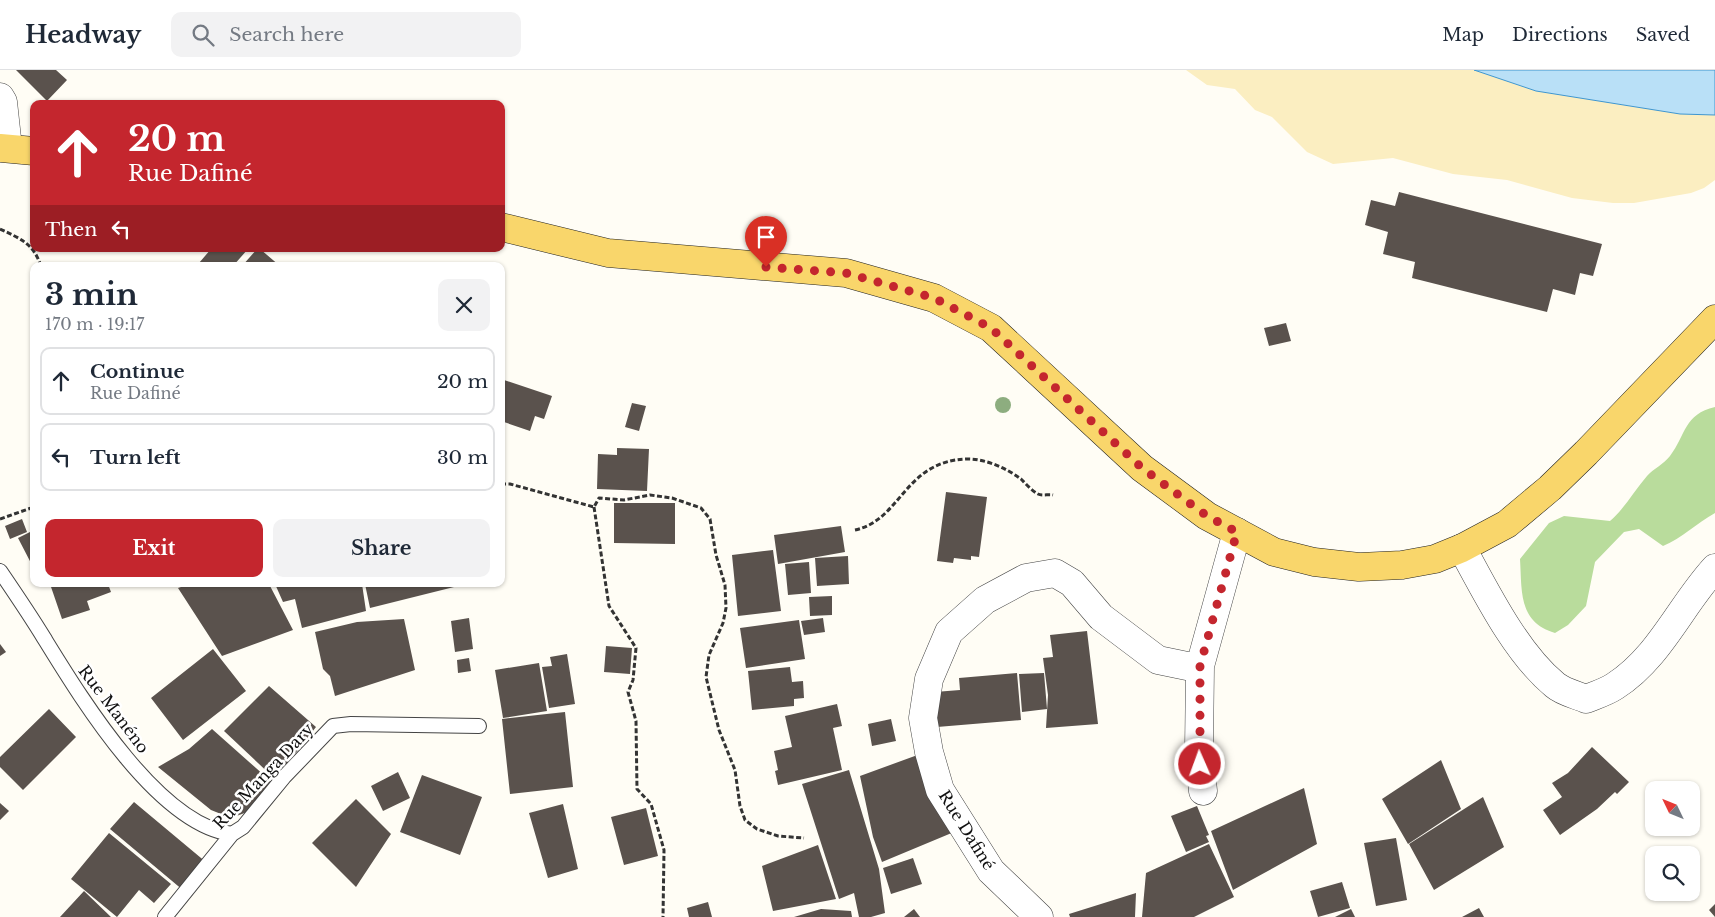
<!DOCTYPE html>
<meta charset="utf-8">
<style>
body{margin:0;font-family:"Libre Baskerville",serif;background:#f2f2f3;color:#1f2937;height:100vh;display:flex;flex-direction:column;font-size:19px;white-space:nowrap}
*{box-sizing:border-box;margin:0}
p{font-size:16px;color:#747a83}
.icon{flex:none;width:28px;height:28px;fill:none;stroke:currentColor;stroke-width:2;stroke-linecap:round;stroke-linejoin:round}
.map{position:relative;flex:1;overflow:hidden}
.sheet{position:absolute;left:30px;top:192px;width:475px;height:325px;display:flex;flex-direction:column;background:#fff;border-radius:10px;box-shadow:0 1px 4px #0004}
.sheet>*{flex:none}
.top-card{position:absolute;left:30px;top:30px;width:475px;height:152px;border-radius:10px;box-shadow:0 1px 4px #0004;background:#c4262e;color:#fff;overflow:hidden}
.needle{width:32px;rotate:313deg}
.fabs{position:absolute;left:1645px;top:711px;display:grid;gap:10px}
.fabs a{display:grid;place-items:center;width:55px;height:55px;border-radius:10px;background:#fff;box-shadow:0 1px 4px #0004;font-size:25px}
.pin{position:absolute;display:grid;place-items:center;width:42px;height:42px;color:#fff;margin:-51px -21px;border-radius:50% 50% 50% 0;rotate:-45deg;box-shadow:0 0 5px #0007}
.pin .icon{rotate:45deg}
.me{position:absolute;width:55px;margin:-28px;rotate:358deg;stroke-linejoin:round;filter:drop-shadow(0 0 4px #0008)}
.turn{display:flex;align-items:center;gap:18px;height:105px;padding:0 15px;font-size:22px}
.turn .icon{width:65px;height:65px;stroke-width:2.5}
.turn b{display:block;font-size:35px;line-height:42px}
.then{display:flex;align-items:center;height:48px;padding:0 15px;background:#0003;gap:10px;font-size:19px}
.round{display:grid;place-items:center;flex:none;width:52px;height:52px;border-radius:10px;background:#f2f2f3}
.headline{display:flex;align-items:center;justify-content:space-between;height:85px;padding:0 15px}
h1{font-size:30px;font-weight:700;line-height:38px}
.button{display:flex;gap:10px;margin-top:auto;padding:10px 15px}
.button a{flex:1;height:58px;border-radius:10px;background:#c4262e;color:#fff;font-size:20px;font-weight:700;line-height:58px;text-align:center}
.button a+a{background:#f2f2f3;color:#1f2937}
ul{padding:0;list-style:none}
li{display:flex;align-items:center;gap:15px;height:68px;margin:0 10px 8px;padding:0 5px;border:2px solid #e0e1e3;border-radius:10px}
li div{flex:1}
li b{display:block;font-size:19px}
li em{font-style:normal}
header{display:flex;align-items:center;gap:30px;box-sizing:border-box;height:70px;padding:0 25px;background:#fff;border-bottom:1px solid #e0e1e3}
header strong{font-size:24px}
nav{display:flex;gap:28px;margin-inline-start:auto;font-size:18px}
.search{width:350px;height:45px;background:#f2f2f3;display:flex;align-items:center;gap:12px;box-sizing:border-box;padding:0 18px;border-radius:10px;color:#747a83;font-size:19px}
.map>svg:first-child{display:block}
.forest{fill:#b9dc9c}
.sand{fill:#fbeec1}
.water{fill:#b9e0f7;stroke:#3f96cf}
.building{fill:#5a524d}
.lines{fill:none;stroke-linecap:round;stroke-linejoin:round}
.service-casing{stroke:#444;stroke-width:16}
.minor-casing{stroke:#444;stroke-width:29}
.primary-casing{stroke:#222;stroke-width:29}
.path{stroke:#333;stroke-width:3;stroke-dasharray:5 2.5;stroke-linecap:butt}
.service{stroke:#fff;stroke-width:14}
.minor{stroke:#fff;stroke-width:28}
.primary{stroke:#f9d66b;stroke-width:28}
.tree{fill:#8dad7f}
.route{stroke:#c4262e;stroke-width:9;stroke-dasharray:0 16.2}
.labels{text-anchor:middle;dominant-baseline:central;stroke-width:5;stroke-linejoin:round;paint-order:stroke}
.street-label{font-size:16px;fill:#111;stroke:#fff}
</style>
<header>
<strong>Headway</strong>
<div class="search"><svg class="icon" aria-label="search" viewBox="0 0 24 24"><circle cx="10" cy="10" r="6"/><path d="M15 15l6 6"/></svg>Search here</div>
<nav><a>Map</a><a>Directions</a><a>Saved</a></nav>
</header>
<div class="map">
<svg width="1715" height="847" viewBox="0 0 1715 847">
<rect width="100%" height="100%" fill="#fffdf5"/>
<path class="forest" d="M 1715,337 L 1715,443 C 1697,453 1682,468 1663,476 L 1639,459 L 1624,462 L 1595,492 L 1586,536 L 1568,555 L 1555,563 C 1518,552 1522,521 1520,489 L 1549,453 L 1564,446 L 1610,451 C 1625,438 1634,421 1647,406 C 1653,399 1664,394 1670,386 C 1686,365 1684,344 1715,337 Z"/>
<path class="sand" d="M 1186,0 L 1474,0 L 1536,21 L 1680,44 L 1715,45 L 1715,110 L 1704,118 L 1691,123 L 1634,133 L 1613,133 L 1572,128 L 1507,110 L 1453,104 L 1393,88 L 1333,94 L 1307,82 L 1272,47 L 1255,40 L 1235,19 L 1207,15 Z"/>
<path class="water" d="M 1474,0 L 1715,0 L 1715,45 L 1680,44 L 1536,21 Z"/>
<path class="building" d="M 16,0 L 56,0 L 67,10 L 47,31 Z
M 1399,122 L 1602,174 L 1593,206 L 1580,203 L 1575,225 L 1553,219 L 1547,242 L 1412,208 L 1415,192 L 1383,184 L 1388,162 L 1365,155 L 1371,130 L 1395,136 Z
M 211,179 L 218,181 L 220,179 L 248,179 L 233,196 L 203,196 L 199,193 Z
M 257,179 L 260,179 L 280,196 L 242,196 Z
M 1286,253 L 1291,271 L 1269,276 L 1264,258 Z
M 504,310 L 552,326 L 544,349 L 535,346 L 530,361 L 501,351 L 501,318 Z
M 632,333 L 646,336 L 639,361 L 625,357 Z
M 617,378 L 649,379 L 647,421 L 597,419 L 598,384 L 617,385 Z
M 946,422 L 987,427 L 979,487 L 971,486 L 971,490 L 954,488 L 953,493 L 937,491 Z
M 614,433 L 675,433 L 675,474 L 614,473 Z
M 22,449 L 27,462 L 10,469 L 5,456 Z
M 841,456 L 845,482 L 778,494 L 774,465 Z
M 34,460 L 34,494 L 32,495 L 18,468 Z
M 773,480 L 781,541 L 738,546 L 732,485 Z
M 848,486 L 849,514 L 817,516 L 815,488 Z
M 809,492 L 811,523 L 788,525 L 785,494 Z
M 50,514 L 108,514 L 111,522 L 87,531 L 90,540 L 62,549 Z
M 190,514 L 269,514 L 293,560 L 222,586 L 178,518 Z
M 275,514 L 362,514 L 366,541 L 302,558 L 295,529 L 283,532 Z
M 365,514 L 466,514 L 370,538 Z
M 832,526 L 832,545 L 810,546 L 809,527 Z
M 469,548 L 473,579 L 455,582 L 451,551 Z
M 823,548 L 825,562 L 804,565 L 801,551 Z
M 404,549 L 415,600 L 335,626 L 330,606 L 323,599 L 315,562 L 357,552 Z
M 799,550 L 805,589 L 746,598 L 740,558 Z
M 1087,561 L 1098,654 L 1046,658 L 1048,625 L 1043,588 L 1053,587 L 1050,565 Z
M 0,574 L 6,582 L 0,586 Z
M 606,576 L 632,578 L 630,604 L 604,602 Z
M 213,579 L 246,621 L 183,670 L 151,628 Z
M 567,584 L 575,634 L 549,638 L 542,597 L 552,596 L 550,587 Z
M 469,588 L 471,601 L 458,603 L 457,590 Z
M 539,593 L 547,641 L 503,648 L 495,600 Z
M 790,597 L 792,612 L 803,611 L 804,628 L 794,629 L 794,636 L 752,640 L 748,601 Z
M 1017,603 L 1021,650 L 937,657 L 935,622 L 960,620 L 959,608 Z
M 1044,603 L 1047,639 L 1022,642 L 1019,604 Z
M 269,616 L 316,657 L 275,709 L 224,661 Z
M 837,634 L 842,656 L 833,658 L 842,700 L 778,715 L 775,701 L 778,700 L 774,681 L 792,677 L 785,646 Z
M 49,639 L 76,667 L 23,720 L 0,697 L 0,687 Z
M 565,642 L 573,717 L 510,724 L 502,649 Z
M 891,649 L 896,671 L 872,676 L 868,654 Z
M 212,659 L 275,715 L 250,741 L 231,748 L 211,740 L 158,697 L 189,679 Z
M 1592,677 L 1629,712 L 1617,724 L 1615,722 L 1597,739 L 1560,765 L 1543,740 L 1562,727 L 1552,713 L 1568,703 Z
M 923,683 L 954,762 L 882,792 L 873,767 L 860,706 Z
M 1441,690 L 1461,739 L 1408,774 L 1382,729 Z
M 849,700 L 879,799 L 885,843 L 871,847 L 859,847 L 854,823 L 839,829 L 802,714 Z
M 398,702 L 410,728 L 383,741 L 371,716 Z
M 422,705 L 482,727 L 460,785 L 400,762 Z
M 1304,718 L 1317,774 L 1233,820 L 1211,761 Z
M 1483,727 L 1504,777 L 1434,820 L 1409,774 Z
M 356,729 L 391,764 L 356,817 L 312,773 Z
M 134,732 L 207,793 L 184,821 L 110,759 Z
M 0,733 L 9,741 L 0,750 Z
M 563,734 L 578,799 L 548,808 L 529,743 Z
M 1197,736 L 1209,765 L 1206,766 L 1209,772 L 1186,782 L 1171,746 Z
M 646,738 L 658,786 L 624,795 L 611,747 Z
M 109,763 L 171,814 L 154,833 L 139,820 L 117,847 L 71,809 Z
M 1396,768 L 1407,830 L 1376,836 L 1364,773 Z
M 1209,774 L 1234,827 L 1194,847 L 1142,847 L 1146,803 Z
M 818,775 L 836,829 L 773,841 L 762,796 Z
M 913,788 L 922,814 L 891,824 L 883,798 Z
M 1342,812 L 1350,838 L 1318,847 L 1310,821 Z
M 84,821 L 111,847 L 60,847 Z
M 1136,823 L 1135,847 L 1070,847 L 1069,844 Z
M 708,832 L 712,847 L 689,847 L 687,838 Z
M 1715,834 L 1715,847 L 1709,840 Z
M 1479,838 L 1484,847 L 1462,847 Z
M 821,839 L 851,841 L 852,847 L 794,847 Z
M 914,839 L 920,847 L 904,847 Z
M 1351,839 L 1355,847 L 1335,847 Z"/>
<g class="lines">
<g class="service-casing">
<path id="service" d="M 0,501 C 15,523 30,545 44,568 C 81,628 158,755 232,764
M 165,847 L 232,764 L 243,757 L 284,707 L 333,656 L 351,654 L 479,656"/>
</g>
<g class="minor-casing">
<path id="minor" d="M 0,27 L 3,32 L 8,78
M 1462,478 C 1486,522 1516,583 1555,615 C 1563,622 1577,625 1586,629 C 1596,625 1606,622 1615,616 C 1660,587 1680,536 1715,498
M 1200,596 L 1199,681 L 1203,721
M 1039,847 L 991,801 L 940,720 L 929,682 L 923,648 L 929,609 L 949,562 L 985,530 L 1026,508 L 1055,503 L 1072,513 L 1101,547 L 1158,590 L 1187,596 L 1200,596 L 1237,462"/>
</g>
<g class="primary-casing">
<path id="primary" d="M 0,78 L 34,81
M 501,157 L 608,183 L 846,203 L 934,228 L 991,258 L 1142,398 L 1207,446 L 1274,482 L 1314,492 L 1359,497 L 1402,495 L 1435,489 L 1462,478 L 1507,454 L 1550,418 L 1586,383 L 1715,249"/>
</g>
<path class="path" d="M 0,159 C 21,169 33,173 41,196
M 501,414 L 510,414 L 594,437 L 599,428 L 624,430 L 650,425 L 672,428 L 701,438 L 710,449 L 716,485 L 725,515 L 726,538 L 723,553 L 709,585 L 706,607 L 719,660 L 735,700 L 740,736 L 745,750 L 757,759 L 778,766 L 804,768
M 594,437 L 609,536 L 636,578 L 633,610 L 628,622 L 636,651 L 637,719 L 651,734 L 664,780 L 663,847
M 0,449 L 34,437
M 855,460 C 902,450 904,390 968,389 C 986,389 1006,398 1021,409 C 1026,414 1032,421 1038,424 C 1042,426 1049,424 1053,425"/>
<use href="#service" class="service"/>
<use href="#minor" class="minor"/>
<use href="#primary" class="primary"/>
</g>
<circle class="tree" cx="1003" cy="335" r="8"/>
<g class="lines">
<path class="route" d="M 766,197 L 846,203 L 934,228 L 991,258 L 1142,398 L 1207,446 L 1237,462 L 1200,596 L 1200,694"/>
</g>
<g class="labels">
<g class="street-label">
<text transform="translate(114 639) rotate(53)">Rue Manéno</text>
<text transform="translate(263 706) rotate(-47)">Rue Manga Dary</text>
<text transform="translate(967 760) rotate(58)">Rue Dafiné</text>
</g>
</g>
</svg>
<div class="fabs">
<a><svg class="needle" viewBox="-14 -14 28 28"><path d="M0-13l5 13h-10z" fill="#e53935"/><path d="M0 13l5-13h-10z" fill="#747a83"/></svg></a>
<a><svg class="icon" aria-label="search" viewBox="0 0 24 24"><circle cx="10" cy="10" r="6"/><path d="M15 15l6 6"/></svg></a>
</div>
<div class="pin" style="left:766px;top:197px;background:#d93025"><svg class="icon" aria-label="arrive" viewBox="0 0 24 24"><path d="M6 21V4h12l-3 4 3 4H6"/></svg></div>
<svg class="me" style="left:1200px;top:694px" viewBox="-20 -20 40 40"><circle r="17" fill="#c4262e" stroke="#fff" stroke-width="3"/><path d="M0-11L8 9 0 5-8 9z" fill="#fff"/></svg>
<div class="top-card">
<div class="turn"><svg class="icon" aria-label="ahead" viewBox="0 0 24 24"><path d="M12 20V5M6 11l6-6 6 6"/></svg><div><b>20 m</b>Rue Dafiné</div></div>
<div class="then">Then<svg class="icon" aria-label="left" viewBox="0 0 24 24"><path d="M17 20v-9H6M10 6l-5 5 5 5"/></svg></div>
</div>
<section class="sheet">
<div class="headline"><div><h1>3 min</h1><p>170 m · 19:17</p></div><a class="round"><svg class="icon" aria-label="close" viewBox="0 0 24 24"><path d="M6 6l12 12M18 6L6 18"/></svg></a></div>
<ul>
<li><svg class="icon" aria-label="ahead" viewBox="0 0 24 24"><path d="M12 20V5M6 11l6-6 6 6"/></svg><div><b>Continue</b><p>Rue Dafiné</p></div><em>20 m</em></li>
<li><svg class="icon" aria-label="left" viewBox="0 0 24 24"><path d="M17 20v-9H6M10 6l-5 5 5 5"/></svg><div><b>Turn left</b></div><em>30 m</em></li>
</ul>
<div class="button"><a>Exit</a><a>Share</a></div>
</section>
</div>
